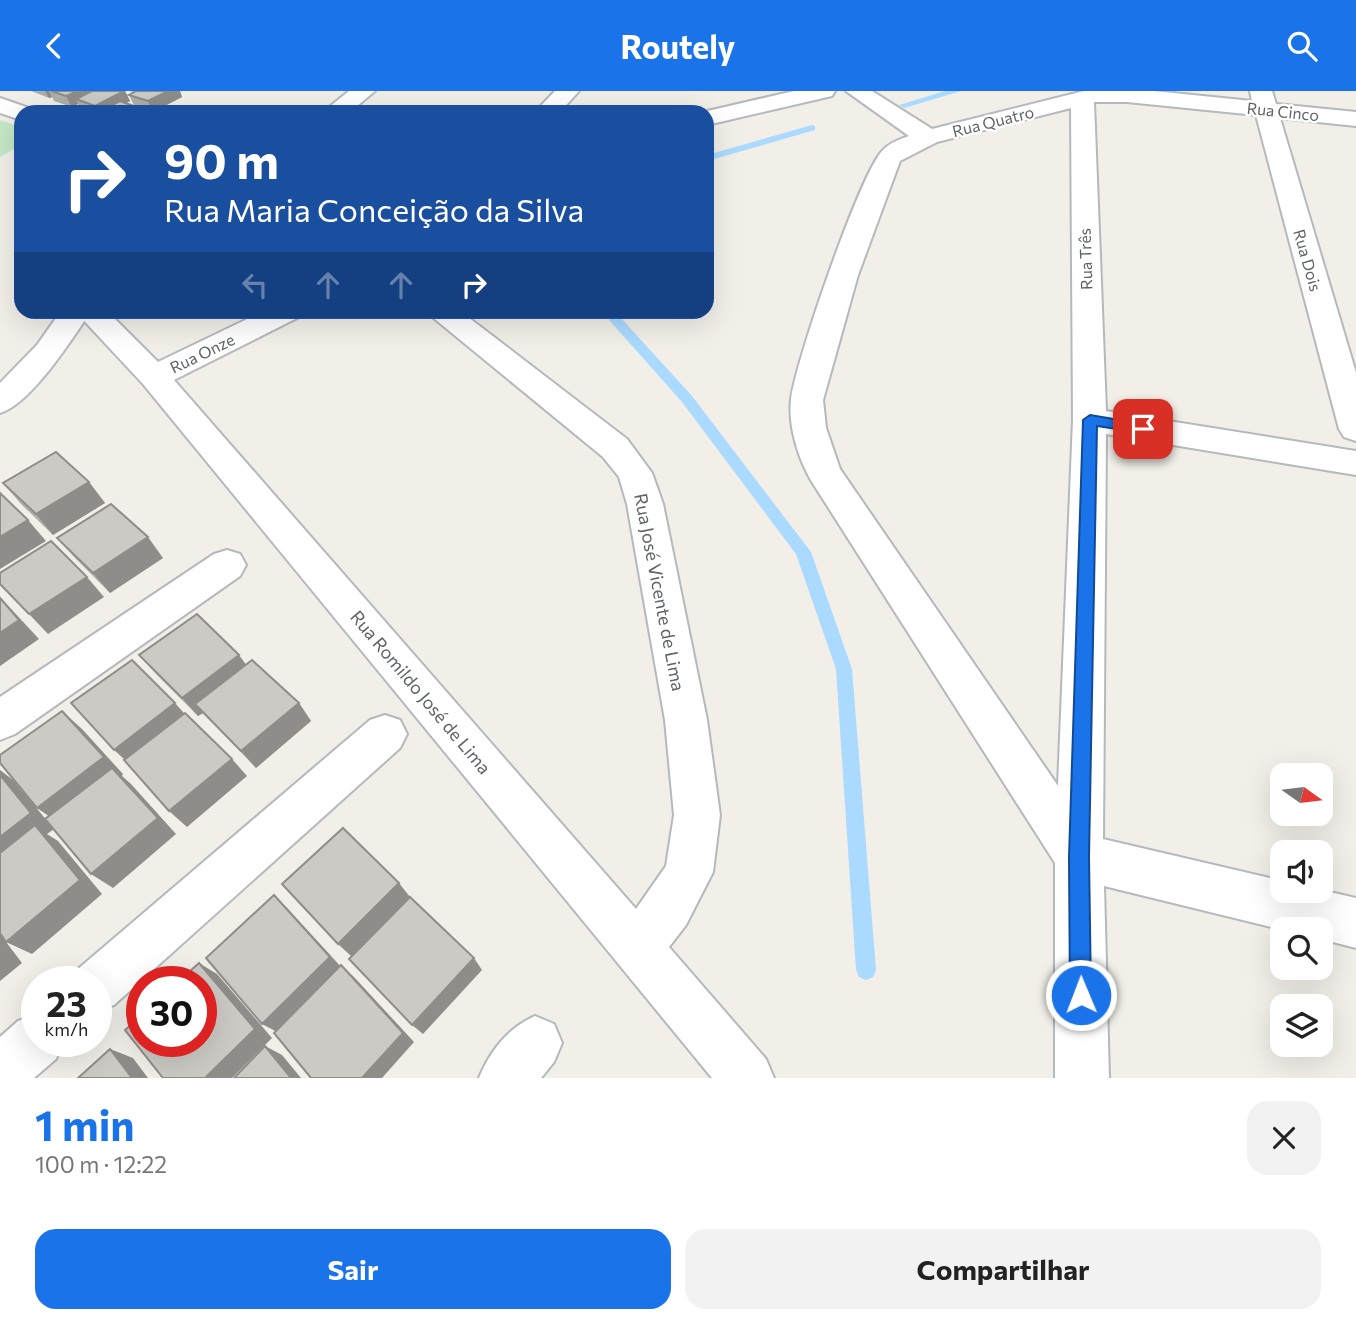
<!DOCTYPE html>
<html lang="pt">
<meta charset="utf-8">
<style>
body{margin:0;font-family:Commissioner,sans-serif;background:#f2f2f2;color:#222;height:100vh;display:flex;flex-direction:column;font-size:26px;white-space:nowrap}
*{box-sizing:border-box;margin:0}
p{font-size:23px;color:#767676}
.icon{flex:none;width:38px;height:38px;fill:none;stroke:currentColor;stroke-width:2;stroke-linecap:round;stroke-linejoin:round}
.map{position:relative;height:987px;overflow:hidden}
.side{display:flex;flex-direction:column;background:#fff;flex:1}
.side>*{flex:none}
.guide{position:absolute;left:14px;top:14px;width:700px;height:214px;border-radius:21px;box-shadow:0 7px 28px #0002;background:#1a4fa0;color:#fff;overflow:hidden}
.needle{width:46px;rotate:104deg}
.controls{position:absolute;left:1270px;top:672px;display:grid;gap:14px}
.controls a{display:grid;place-items:center;width:63px;height:63px;border-radius:14px;background:#fff;box-shadow:0 7px 28px #0002;font-size:35px}
.speed{position:absolute;left:21px;top:875px;display:flex;gap:14px;font-size:35px;font-weight:700;text-align:center}
.speed>*{display:grid;place-content:center;width:91px;height:91px;border-radius:50%;background:#fff;box-shadow:0 7px 28px #0002;line-height:1}
.speed small{font-size:18px;font-weight:400}
.speed .limit{border:10px solid #d22;background:#fff;color:#111}
.pin{position:absolute;display:grid;place-items:center;width:60px;height:60px;color:#fff;margin:-30px;border-radius:14px;box-shadow:0 4px 10px #0006}
.me{position:absolute;width:77px;margin:-38px;rotate:359deg;stroke-linejoin:round;filter:drop-shadow(0 0 5px #0008)}
.turn{display:flex;align-items:center;gap:24px;height:147px;padding:0 35px;font-size:32px}
.turn .icon{width:91px;height:91px;stroke-width:2.5}
.turn b{display:block;font-size:49px;line-height:60px}
.lanes{display:flex;align-items:center;height:66px;padding:0 35px;background:#0003;justify-content:center;gap:35px;direction:ltr}
.lanes .off{opacity:.35}
.round{display:grid;place-items:center;flex:none;width:74px;height:74px;border-radius:21px;background:#f2f2f2}
.head{display:flex;align-items:center;justify-content:space-between;height:119px;padding:0 35px}
h1{font-size:42px;font-weight:700;line-height:52px;color:#1a73e8}
.action{display:flex;gap:14px;margin-top:auto;padding:14px 35px}
.action a{flex:1;height:80px;border-radius:21px;background:#1a73e8;color:#fff;font-size:28px;font-weight:700;line-height:80px;text-align:center}
.action a+a{background:#f2f2f2;color:#222}
header{display:flex;justify-content:space-between;align-items:center;height:91px;padding:0 35px;background:#1a73e8;color:#fff;font-size:32px;font-weight:700}
.map>svg:first-child{display:block}
.green{fill:#c5e8c5}
.lines{fill:none;stroke-linecap:round;stroke-linejoin:round}
.stream{fill:#aadaff;fill-rule:evenodd}
.street-casing{stroke:#b5b8bc;stroke-width:4}
.secondary-casing{stroke:#b6babf;stroke-width:4}
.street{fill:#fff;fill-rule:evenodd}
.secondary{fill:#fff;fill-rule:evenodd}
.wall{fill:#afaea9}
.shaded-wall{fill:#8f8d8a}
.building{fill:#cccac5;stroke:#8f8d8a;stroke-width:2}
.route{fill:#1a73e8;stroke:#114b97;stroke-width:2}
.labels{text-anchor:middle;dominant-baseline:central;stroke-width:5;stroke-linejoin:round;paint-order:stroke}
.far-street-label{font-size:16px;fill:#5f6368;stroke:#fff}
.street-label{font-size:18px;fill:#5f6368;stroke:#fff}
</style>
<header><svg class="icon" aria-label="back" viewBox="0 0 24 24"><path d="M15 5l-7 7 7 7"/></svg>Routely<svg class="icon" aria-label="search" viewBox="0 0 24 24"><circle cx="10" cy="10" r="6"/><path d="M15 15l6 6"/></svg></header>
<div class="map">
<svg width="1356" height="987" viewBox="0 0 1356 987">
<rect width="100%" height="100%" fill="#f1efe8"/>
<path class="green" d="M 0,29 L 21,36 L 21,54 L 0,66 Z"/>
<g class="lines">
<path class="stream" d="M 945,0 L 961,0 L 904,17 L 899,14 Z
M 812,34 L 815,35 L 815,39 L 707,70 L 707,64 Z
M 607,220 L 619,220 L 620,226 L 692,305 L 811,461 L 852,578 L 876,879 L 873,886 L 866,889 L 859,886 L 856,879 L 836,578 L 796,463 L 682,311 L 610,230 Z"/>
<g class="street-casing">
<path id="street" d="M 555,0 L 579,0 L 560,21 L 535,21 Z
M 794,0 L 835,0 L 832,5 L 707,34 L 707,21 L 703,21 Z
M 846,0 L 872,0 L 932,38 L 1084,0 L 1154,0 L 1252,10 L 1250,0 L 1272,0 L 1276,13 L 1356,21 L 1356,35 L 1280,27 L 1356,282 L 1356,350 L 1344,346 L 1339,338 L 1256,24 L 1127,11 L 1094,11 L 1106,320 L 1356,360 L 1356,384 L 1106,343 L 1103,748 L 1283,790 L 1283,800 L 1321,799 L 1356,807 L 1356,857 L 1321,848 L 1321,838 L 1283,839 L 1104,795 L 1109,987 L 1055,987 L 1055,772 L 812,391 C 799,369 788,336 791,309 C 795,272 859,86 882,60 C 889,52 900,48 909,45 ZM 1071,17 L 1073,329 L 1058,695 L 840,378 L 826,337 L 823,309 L 858,184 L 900,70 L 937,51 Z
M 0,7 L 29,17 L 32,21 L 21,21 L 21,29 L 0,22 Z
M 75,220 L 107,220 L 158,271 L 264,220 L 304,220 L 299,226 L 174,289 L 636,818 L 666,775 L 674,724 L 665,629 L 627,413 L 619,386 L 603,366 L 425,220 L 460,220 L 627,348 L 652,382 L 663,413 L 707,629 L 720,724 L 713,781 L 686,834 L 669,856 L 766,968 L 774,987 L 712,987 L 143,293 Z
M 227,459 L 240,463 L 246,474 L 240,485 L 15,643 L 0,649 L 0,606 L 214,463 Z
M 385,624 L 400,629 L 407,643 L 400,657 L 114,914 L 96,922 L 96,891 L 72,891 L 78,878 L 370,629 Z
M 37,923 L 37,950 L 63,950 L 56,968 L 34,987 L 0,987 L 0,946 L 18,930 Z
M 535,925 L 554,933 L 562,952 L 554,971 L 541,987 L 479,987 C 490,960 508,937 535,925 Z"/>
</g>
<g class="secondary-casing">
<path id="secondary" d="M 349,0 L 375,0 L 350,21 L 323,21 Z
M 61,220 L 91,220 C 72,248 31,313 0,322 L 0,292 L 37,254 Z"/>
</g>
<use href="#street" class="street"/>
<use href="#secondary" class="secondary"/>
</g>
<path class="wall" d="M 31,0 L 125,0 L 130,10 L 126,12 L 139,17 L 141,21 L 88,21 L 81,19 L 78,13 L 72,16 L 54,10 L 52,6 L 49,7 Z
M 129,0 L 180,0 L 182,6 L 153,21 L 134,14 L 129,4 L 134,1 Z
M 89,391 L 105,412 L 53,444 L 21,413 L 3,392 Z
M 57,447 L 163,467 L 110,502 L 75,467 Z
M 139,564 L 246,574 L 299,612 L 311,630 L 256,677 L 203,622 L 198,625 L 156,583 Z"/>
<path class="shaded-wall" d="M 45,0 L 49,0 L 52,6 L 49,7 Z
M 78,0 L 102,0 L 76,8 L 78,13 L 72,16 L 66,5 Z
M 124,0 L 125,0 L 130,10 L 109,21 L 98,21 L 95,15 Z
M 168,0 L 180,0 L 182,6 L 153,21 L 148,10 Z
M 139,17 L 141,21 L 131,21 Z
M 89,391 L 105,412 L 53,444 L 36,423 Z
M 28,429 L 46,450 L 0,478 L 0,446 Z
M 148,446 L 163,467 L 110,502 L 93,482 Z
M 87,486 L 104,506 L 48,543 L 29,523 Z
M 0,506 L 39,548 L 0,575 Z
M 239,564 L 253,583 L 195,613 L 203,622 L 198,625 L 182,607 Z
M 175,612 L 191,630 L 133,676 L 114,659 Z
M 299,612 L 311,630 L 256,677 L 241,660 Z
M 62,620 L 82,638 L 123,683 L 122,685 L 131,693 L 176,743 L 113,797 L 91,783 L 60,733 L 37,717 Z
M 232,668 L 247,685 L 187,736 L 169,720 Z
M 0,679 L 13,689 L 54,738 L 47,743 L 58,750 L 102,803 L 32,863 L 6,851 L 0,779 Z
M 399,792 L 410,806 L 351,865 L 338,853 Z
M 274,804 L 288,818 L 343,878 L 279,942 L 262,933 Z
M 0,843 L 22,872 L 0,890 Z
M 474,867 L 482,879 L 423,943 L 412,934 Z
M 199,872 L 217,883 L 272,947 L 232,987 L 205,987 Z
M 341,874 L 354,886 L 414,951 L 382,987 L 362,987 Z
M 265,955 L 282,964 L 301,987 L 291,987 Z
M 110,958 L 133,967 L 148,987 L 132,987 Z"/>
<path class="building" d="M 51,0 L 78,0 L 66,5 Z
M 92,0 L 124,0 L 95,15 L 76,8 Z
M 136,0 L 168,0 L 148,10 L 129,4 Z
M 120,10 L 139,17 L 131,21 L 98,21 Z
M 56,361 L 89,391 L 36,423 L 3,392 Z
M 0,402 L 28,429 L 0,446 Z
M 111,413 L 148,446 L 93,482 L 57,447 Z
M 51,450 L 87,486 L 29,523 L 0,493 L 0,482 Z
M 0,507 L 19,529 L 0,542 Z
M 197,523 L 239,564 L 182,607 L 139,564 Z
M 132,569 L 175,612 L 114,659 L 71,612 Z
M 252,569 L 299,612 L 241,660 L 195,613 Z
M 62,620 L 104,666 L 37,717 L 0,672 L 0,664 Z
M 185,622 L 232,668 L 169,720 L 124,669 Z
M 112,677 L 158,727 L 91,783 L 45,728 Z
M 0,684 L 31,722 L 0,746 Z
M 35,734 L 80,789 L 6,851 L 0,842 L 0,762 Z
M 343,737 L 399,792 L 338,853 L 282,793 Z
M 274,804 L 330,866 L 262,933 L 206,867 Z
M 410,806 L 474,867 L 412,934 L 349,868 Z
M 199,872 L 255,938 L 205,987 L 163,987 L 125,939 L 142,924 L 142,950 L 201,950 L 201,891 L 178,891 Z
M 341,874 L 403,942 L 362,987 L 311,987 L 274,942 Z
M 265,955 L 291,987 L 234,987 Z
M 110,958 L 132,987 L 78,987 Z"/>
<path class="route" d="M 1090,324 L 1143,333 L 1150,338 L 1143,342 L 1097,335 L 1089,766 L 1091,904 L 1088,912 L 1081,915 L 1073,912 L 1070,904 L 1069,766 L 1083,329 Z"/>
<g class="labels">
<g class="far-street-label">
<text transform="translate(1283 20) rotate(6)">Rua Cinco</text>
<text transform="translate(993 30) rotate(-14)">Rua Quatro</text>
<text transform="translate(1085 168) rotate(-92)">Rua Três</text>
<text transform="translate(1308 169) rotate(74)">Rua Dois</text>
<text transform="translate(202 262) rotate(-26)">Rua Onze</text>
</g>
<g class="street-label">
<text transform="translate(660 501) rotate(79)">Rua José Vicente de Lima</text>
<text transform="translate(421 601) rotate(50)">Rua Romildo José de Lima</text>
</g>
</g>
</svg>
<div class="controls">
<a><svg class="needle" viewBox="-14 -14 28 28"><path d="M0-13l5 13h-10z" fill="#e53935"/><path d="M0 13l5-13h-10z" fill="#767676"/></svg></a>
<a><svg class="icon" aria-label="sound" viewBox="0 0 24 24"><path d="M4 9h4l5-4v14l-5-4H4zM17 9q2 3 0 6"/></svg></a>
<a><svg class="icon" aria-label="search" viewBox="0 0 24 24"><circle cx="10" cy="10" r="6"/><path d="M15 15l6 6"/></svg></a>
<a><svg class="icon" aria-label="layers" viewBox="0 0 24 24"><path d="M12 4l9 5-9 5-9-5zM3 14l9 5 9-5"/></svg></a>
</div>
<div class="speed"><div>23<small>km/h</small></div><div class="limit">30</div></div>
<div class="pin" style="left:1143px;top:338px;background:#d93025"><svg class="icon" aria-label="arrive" viewBox="0 0 24 24"><path d="M6 21V4h12l-3 4 3 4H6"/></svg></div>
<svg class="me" style="left:1081px;top:904px" viewBox="-20 -20 40 40"><circle r="17" fill="#1a73e8" stroke="#fff" stroke-width="3"/><path d="M0-11L8 9 0 5-8 9z" fill="#fff"/></svg>
<div class="guide">
<div class="turn"><svg class="icon" aria-label="right" viewBox="0 0 24 24"><path d="M7 20v-9h11M14 6l5 5-5 5"/></svg><div><b>90 m</b>Rua Maria Conceição da Silva</div></div>
<div class="lanes"><svg class="icon off" aria-label="left" viewBox="0 0 24 24"><path d="M17 20v-9H6M10 6l-5 5 5 5"/></svg><svg class="icon off" aria-label="ahead" viewBox="0 0 24 24"><path d="M12 20V5M6 11l6-6 6 6"/></svg><svg class="icon off" aria-label="ahead" viewBox="0 0 24 24"><path d="M12 20V5M6 11l6-6 6 6"/></svg><svg class="icon" aria-label="right" viewBox="0 0 24 24"><path d="M7 20v-9h11M14 6l5 5-5 5"/></svg></div>
</div>
</div>
<section class="side">
<div class="head"><div><h1>1 min</h1><p>100 m · 12:22</p></div><a class="round"><svg class="icon" aria-label="close" viewBox="0 0 24 24"><path d="M6 6l12 12M18 6L6 18"/></svg></a></div>
<div class="action"><a>Sair</a><a>Compartilhar</a></div>
</section>
